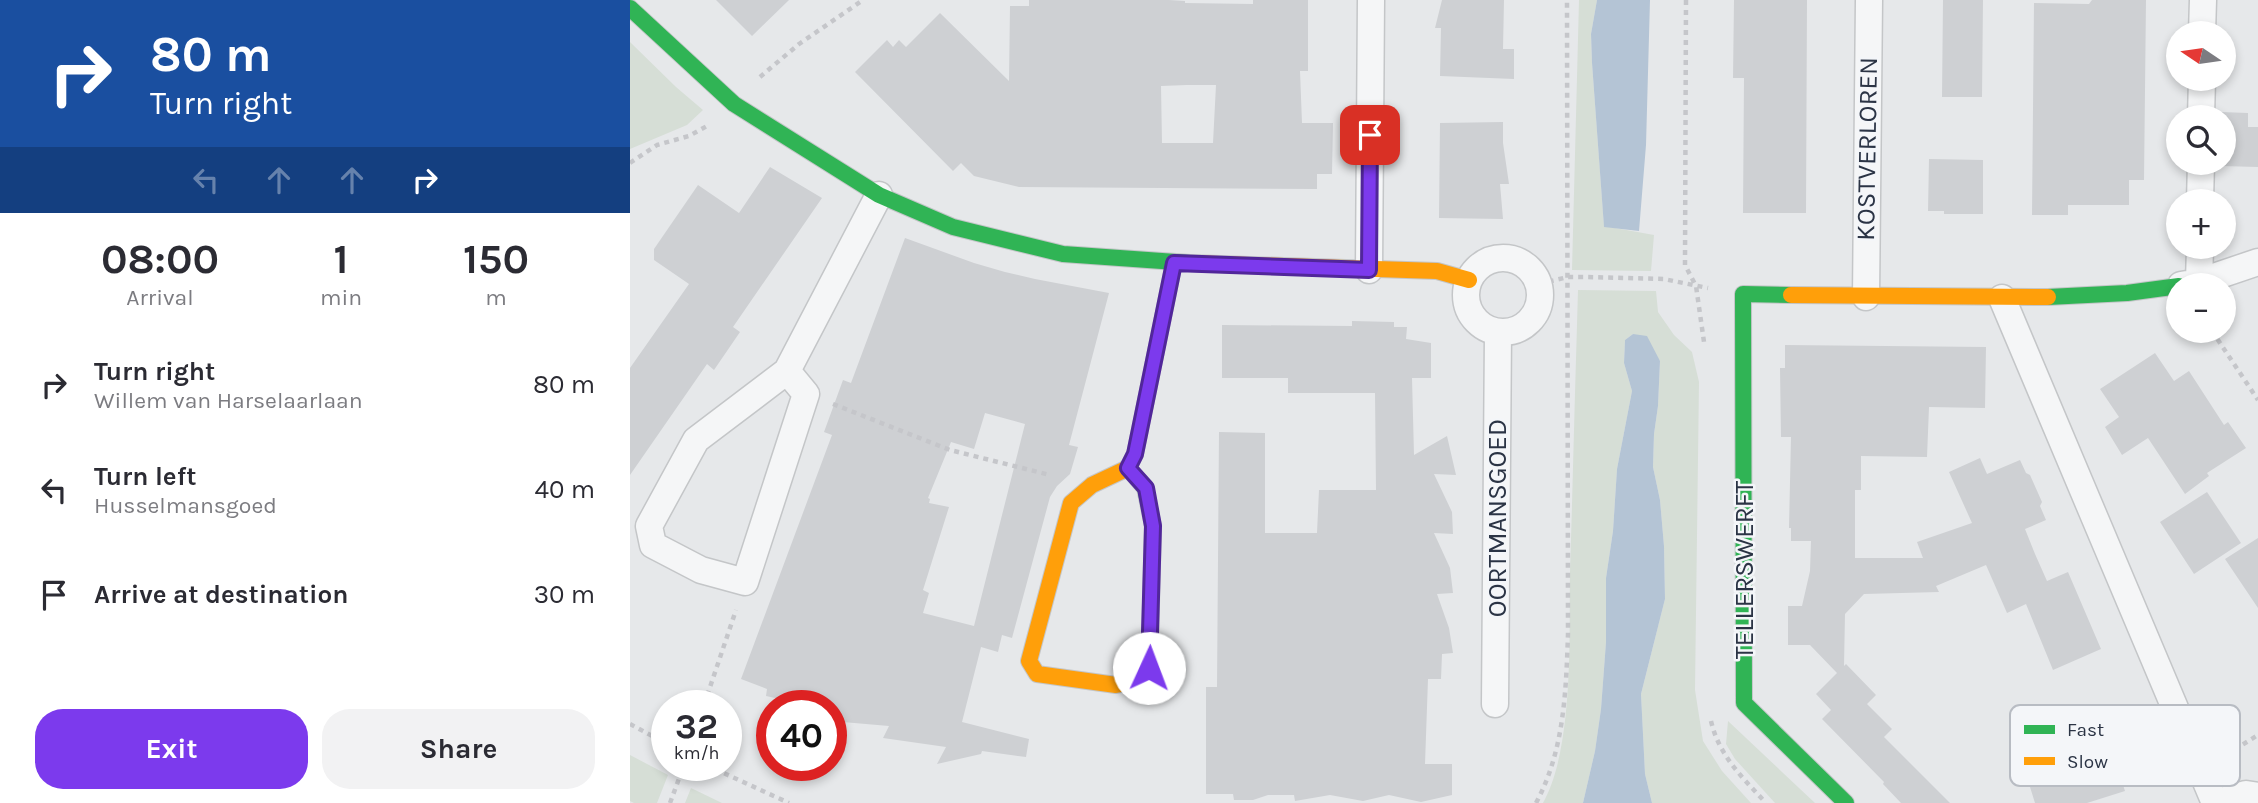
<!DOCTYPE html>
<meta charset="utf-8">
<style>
body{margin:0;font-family:Karla,sans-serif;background:#f2f2f3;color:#2b2b33;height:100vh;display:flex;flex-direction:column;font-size:26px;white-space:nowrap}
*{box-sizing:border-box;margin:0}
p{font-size:23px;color:#7c7c81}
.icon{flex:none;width:38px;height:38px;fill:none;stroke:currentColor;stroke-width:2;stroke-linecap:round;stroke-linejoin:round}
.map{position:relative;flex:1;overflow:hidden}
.side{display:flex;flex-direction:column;background:#fff;width:630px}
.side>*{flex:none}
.top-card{background:#1a4fa0;color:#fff;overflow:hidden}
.needle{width:46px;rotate:283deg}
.controls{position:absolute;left:1536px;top:21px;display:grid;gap:14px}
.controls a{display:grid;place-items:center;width:70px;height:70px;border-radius:50%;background:#fff;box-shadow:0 4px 10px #0003;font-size:35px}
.speed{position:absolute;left:21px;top:690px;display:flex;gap:14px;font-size:35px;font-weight:700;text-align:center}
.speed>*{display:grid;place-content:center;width:91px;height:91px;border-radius:50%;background:#fff;box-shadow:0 4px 10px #0003;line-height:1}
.speed small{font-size:18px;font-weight:400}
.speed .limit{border:10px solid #d22;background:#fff;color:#111}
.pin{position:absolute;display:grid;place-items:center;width:60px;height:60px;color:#fff;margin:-30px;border-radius:14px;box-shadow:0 4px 10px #0006}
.me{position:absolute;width:77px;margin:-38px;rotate:2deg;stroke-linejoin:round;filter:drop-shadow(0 0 5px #0008)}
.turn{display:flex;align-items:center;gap:24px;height:147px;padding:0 35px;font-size:32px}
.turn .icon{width:91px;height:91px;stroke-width:2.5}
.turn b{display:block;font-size:49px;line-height:60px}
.lanes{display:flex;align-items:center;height:66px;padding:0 35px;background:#0003;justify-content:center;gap:35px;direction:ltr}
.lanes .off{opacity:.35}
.eta{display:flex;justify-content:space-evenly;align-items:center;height:119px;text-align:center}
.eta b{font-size:42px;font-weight:700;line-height:49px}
.primary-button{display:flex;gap:14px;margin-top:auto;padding:14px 35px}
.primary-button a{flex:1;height:80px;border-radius:28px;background:#7c3aed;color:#fff;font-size:28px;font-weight:700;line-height:80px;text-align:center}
.primary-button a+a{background:#f2f2f3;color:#2b2b33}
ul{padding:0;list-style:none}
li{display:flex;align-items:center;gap:21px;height:105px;padding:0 35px}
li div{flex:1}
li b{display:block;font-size:26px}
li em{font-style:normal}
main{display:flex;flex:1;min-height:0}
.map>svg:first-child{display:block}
.green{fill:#d6ded6}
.water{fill:#b4c4d5}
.building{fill:#ced0d3;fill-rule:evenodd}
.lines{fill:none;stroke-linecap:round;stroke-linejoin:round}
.street-casing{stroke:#c4c6c8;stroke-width:29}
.fast-casing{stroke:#c4c6c8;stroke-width:18}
.slow-casing{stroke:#c4c6c8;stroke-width:18}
.path{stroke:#c5c6ca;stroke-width:4.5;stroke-dasharray:5 5;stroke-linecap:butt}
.street{stroke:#f5f6f7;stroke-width:26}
.fast{stroke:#30b455;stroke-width:16}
.slow{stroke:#ff9f0a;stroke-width:16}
.route-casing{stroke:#51269a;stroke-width:18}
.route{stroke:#7c3aed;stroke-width:12}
.labels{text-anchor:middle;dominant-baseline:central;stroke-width:5;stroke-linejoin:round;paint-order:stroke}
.street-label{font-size:26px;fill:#2b3445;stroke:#f4f6f9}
.key{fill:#f4f6f9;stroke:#b8bcc3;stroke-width:2}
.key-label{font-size:19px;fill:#2b3445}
</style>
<main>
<section class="side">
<div class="top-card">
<div class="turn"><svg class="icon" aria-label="right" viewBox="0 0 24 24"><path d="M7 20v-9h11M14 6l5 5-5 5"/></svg><div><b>80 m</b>Turn right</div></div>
<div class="lanes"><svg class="icon off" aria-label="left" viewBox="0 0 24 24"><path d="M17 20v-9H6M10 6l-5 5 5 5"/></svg><svg class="icon off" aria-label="ahead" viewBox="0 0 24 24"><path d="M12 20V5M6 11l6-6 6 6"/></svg><svg class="icon off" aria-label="ahead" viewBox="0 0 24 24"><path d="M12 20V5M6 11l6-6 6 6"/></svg><svg class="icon" aria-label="right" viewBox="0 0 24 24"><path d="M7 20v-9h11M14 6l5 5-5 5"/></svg></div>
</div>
<div class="eta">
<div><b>08:00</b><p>Arrival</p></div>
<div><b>1</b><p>min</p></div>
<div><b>150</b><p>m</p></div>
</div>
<ul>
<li><svg class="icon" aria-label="right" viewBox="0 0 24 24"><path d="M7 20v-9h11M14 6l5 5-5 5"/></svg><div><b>Turn right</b><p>Willem van Harselaarlaan</p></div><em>80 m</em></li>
<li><svg class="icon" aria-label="left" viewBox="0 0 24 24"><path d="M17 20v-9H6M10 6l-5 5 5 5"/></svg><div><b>Turn left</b><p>Husselmansgoed</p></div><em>40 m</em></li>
<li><svg class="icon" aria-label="arrive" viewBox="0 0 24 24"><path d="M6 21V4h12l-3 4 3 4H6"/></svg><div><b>Arrive at destination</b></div><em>30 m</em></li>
</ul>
<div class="primary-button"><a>Exit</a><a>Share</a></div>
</section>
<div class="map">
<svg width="1628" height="803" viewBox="0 0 1628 803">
<rect width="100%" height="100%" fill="#e6e8ea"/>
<path class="green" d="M 949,0 L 967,0 L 961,34 L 962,63 L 974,226 L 1024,235 L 1021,271 L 942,270 Z
M 0,42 L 46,87 L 73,110 L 57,125 L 0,149 Z
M 948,290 L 1026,291 L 1028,312 L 1044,335 L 1062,352 L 1069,382 L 1065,690 L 1073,741 L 1092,771 L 1121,803 L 1022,803 L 1015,774 L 1011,694 L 1035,599 L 1034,546 L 1030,500 L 1023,467 L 1024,434 L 1028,406 L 1030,361 L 1003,334 L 995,340 L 994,363 L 1002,391 L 987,469 L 983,531 L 976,578 L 976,642 L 971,709 L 965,751 L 953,803 L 913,803 C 944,747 939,637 940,572 C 943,478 945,384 948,290 Z
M 1098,721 L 1185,803 L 1145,803 L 1105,759 L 1096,744 Z
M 0,755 L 38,775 L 27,803 L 4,803 L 0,801 Z
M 61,788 L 92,803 L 55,803 Z"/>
<path class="water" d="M 967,0 L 1020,0 L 1016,145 L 1009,231 L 974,227 L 962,63 L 961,34 Z
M 1003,334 L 1017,336 L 1030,361 L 1028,406 L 1024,434 L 1023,467 L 1030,500 L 1034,546 L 1035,599 L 1011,694 L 1015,774 L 1022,803 L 953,803 L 965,751 L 971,709 L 976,642 L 976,578 L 983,531 L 987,469 L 1002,391 L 994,363 L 995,340 Z"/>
<path class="building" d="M 86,0 L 159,0 L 122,36 Z
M 399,0 L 539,0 L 555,1 L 555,3 L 623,4 L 623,0 L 678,0 L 678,71 L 670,71 L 672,123 L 703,123 L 702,174 L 687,174 L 687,189 L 389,187 L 344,176 L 331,163 L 323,171 L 225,72 L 257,40 L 263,47 L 269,40 L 276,47 L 310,13 L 379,81 L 380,6 L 399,6 ZM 557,85 L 586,85 L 583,143 L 532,143 L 531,86 Z
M 812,0 L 874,0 L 873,49 L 884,49 L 884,79 L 810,76 L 811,28 L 805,28 Z
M 1104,0 L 1177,0 L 1176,213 L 1113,213 L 1114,78 L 1103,78 Z
M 1313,0 L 1353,0 L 1352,97 L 1312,97 Z
M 1462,0 L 1516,0 L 1514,180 L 1499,180 L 1499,205 L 1438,205 L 1438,215 L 1402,215 L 1404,3 L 1459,4 Z
M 1591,112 L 1618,113 L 1618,127 L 1628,127 L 1628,167 L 1591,166 L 1591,163 L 1594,163 L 1594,117 L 1591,117 Z
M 873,122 L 873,143 L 879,184 L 870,184 L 873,219 L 809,218 L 810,123 Z
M 1299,159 L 1353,160 L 1353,214 L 1314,214 L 1314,211 L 1298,211 Z
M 140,167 L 192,198 L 103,327 L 110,332 L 84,370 L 77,364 L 0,475 L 0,368 L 59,284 L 24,260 L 24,249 L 68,185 L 109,213 Z
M 275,238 L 344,263 L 375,272 L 405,279 L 479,293 L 439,445 L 448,447 L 440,474 L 427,486 L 420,497 L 382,638 L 372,635 L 368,652 L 351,647 L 332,722 L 399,739 L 396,757 L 352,751 L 351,754 L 307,764 L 316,747 L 253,738 L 259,726 L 201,721 L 201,705 L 177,705 L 136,696 L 137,689 L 111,679 L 202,435 L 194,432 L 213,380 L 221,383 ZM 355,413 L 395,424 L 344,626 L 293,613 L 299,593 L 293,590 L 319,507 L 299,503 L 300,499 L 298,498 L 321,442 L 344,449 Z
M 722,321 L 764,322 L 764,327 L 777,327 L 776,339 L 801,343 L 801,378 L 782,378 L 784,455 L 817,436 L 826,475 L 804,474 L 822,512 L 823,534 L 804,533 L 820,568 L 823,593 L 807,594 L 819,628 L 823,653 L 812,654 L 811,679 L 798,679 L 795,764 L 822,764 L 822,795 L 791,802 L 759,795 L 733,801 L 700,795 L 665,801 L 664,795 L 638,795 L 623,800 L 604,800 L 603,794 L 576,794 L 576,687 L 587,687 L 589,432 L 635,433 L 635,533 L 687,533 L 689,490 L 746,490 L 745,393 L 658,393 L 658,378 L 592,378 L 592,325 L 722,326 Z
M 1155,345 L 1356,347 L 1355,408 L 1299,407 L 1297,457 L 1231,456 L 1231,490 L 1225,490 L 1225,558 L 1293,558 L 1287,542 L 1342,523 L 1319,472 L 1350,458 L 1357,474 L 1390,460 L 1396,473 L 1400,475 L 1412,502 L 1410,506 L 1416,520 L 1395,529 L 1405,554 L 1417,581 L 1438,572 L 1471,649 L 1423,670 L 1396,604 L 1377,613 L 1356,565 L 1306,586 L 1309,592 L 1234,594 L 1215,614 L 1214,666 L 1216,664 L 1246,695 L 1237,704 L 1262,729 L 1254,737 L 1320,803 L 1271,803 L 1253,784 L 1254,782 L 1192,719 L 1201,710 L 1186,694 L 1207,673 L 1180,645 L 1158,645 L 1158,606 L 1172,606 L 1180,571 L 1181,541 L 1161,541 L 1161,528 L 1159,528 L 1161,437 L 1151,437 L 1150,368 L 1155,368 Z
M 1525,353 L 1544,381 L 1559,371 L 1594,425 L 1598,422 L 1616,448 L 1577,473 L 1579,476 L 1555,494 L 1518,438 L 1492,455 L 1475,427 L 1489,417 L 1470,389 Z
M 1577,492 L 1611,543 L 1564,574 L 1530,522 Z
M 1628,538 L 1628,608 L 1595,559 Z
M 1501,720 L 1518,774 L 1492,782 L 1495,791 L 1457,803 L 1405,803 L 1390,755 Z"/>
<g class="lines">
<g class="street-casing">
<path id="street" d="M 1572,33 L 1573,0
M 1571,117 L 1572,79
M 1570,201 L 1571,163
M836 295a37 37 0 1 1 74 0a37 37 0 1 1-74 0Z
M 739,270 L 741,0
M 1569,282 L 1570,247
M 1551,285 L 1569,282 L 1628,262
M 1236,297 L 1239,0
M 1372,298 L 1585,803
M 157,371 L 176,394 L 115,582 L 71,570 L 23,545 L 19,526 L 66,440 L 157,371 L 249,195
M 865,704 L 868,332
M 1585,803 L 1616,794 L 1628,796"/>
</g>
<g class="fast-casing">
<path id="fast" d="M 0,8 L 104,104 L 249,195 L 323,227 L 433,254 L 560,263
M 1161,295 L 1113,294 L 1114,703 L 1216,803
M 1418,297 L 1497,293 L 1549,286
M 520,642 L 523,526 L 515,488 L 498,468 L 505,454 L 544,263"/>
</g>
<g class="slow-casing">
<path id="slow" d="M 560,263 L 807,271 L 839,280
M 1161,295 L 1418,297
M 498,468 L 462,485 L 441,503 L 399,661 L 407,674 L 486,685 L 511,680 L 519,668 L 520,642"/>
</g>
<path class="path" d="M 1056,0 L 1055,265 L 1066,286 L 1074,342
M 130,77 L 169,44 L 233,0
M 0,163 L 27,145 L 59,136 L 77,126
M 909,284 L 938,277 L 955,277 L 1034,279 L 1078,288
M 1582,331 L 1628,400
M 203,404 L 320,450 L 420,475
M 74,705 L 106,610
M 1081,721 C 1089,756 1113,778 1136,803
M 0,724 L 37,744
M 1596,755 L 1628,735
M 76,765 L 159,803
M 40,803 L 54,765
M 906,803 C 934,751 936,693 938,634 L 937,0"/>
<use href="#street" class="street"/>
<use href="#fast" class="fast"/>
<use href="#slow" class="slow"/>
</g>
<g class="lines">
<g class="route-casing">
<path id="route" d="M 519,668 L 523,526 L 516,488 L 498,468 L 505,454 L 544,263 L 739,270 L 740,135"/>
</g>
<use href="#route" class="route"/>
</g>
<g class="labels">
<g class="street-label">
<text transform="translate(1237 149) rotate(-89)">KOSTVERLOREN</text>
<text transform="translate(867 518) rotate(-90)">OORTMANSGOED</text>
<text transform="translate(1114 570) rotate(-90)">TELLERSWERFT</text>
</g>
</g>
<rect x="1380" y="705" width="230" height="81" rx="10" class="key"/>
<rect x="1394" y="725" width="31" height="9" fill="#30b455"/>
<rect x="1394" y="757" width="31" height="8" fill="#ff9f0a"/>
<g class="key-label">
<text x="1437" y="736">Fast</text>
<text x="1437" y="768">Slow</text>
</g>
</svg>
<div class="controls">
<a><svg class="needle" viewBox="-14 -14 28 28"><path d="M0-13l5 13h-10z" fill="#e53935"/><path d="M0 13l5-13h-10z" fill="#7c7c81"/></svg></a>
<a><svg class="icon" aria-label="search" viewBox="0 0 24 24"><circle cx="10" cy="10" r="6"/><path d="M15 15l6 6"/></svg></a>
<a>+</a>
<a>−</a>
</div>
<div class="speed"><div>32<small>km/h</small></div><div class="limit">40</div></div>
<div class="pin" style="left:740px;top:135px;background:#d93025"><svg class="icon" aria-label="arrive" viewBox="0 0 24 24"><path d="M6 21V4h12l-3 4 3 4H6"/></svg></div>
<svg class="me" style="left:519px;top:668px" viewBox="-20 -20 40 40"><circle r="19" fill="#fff"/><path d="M0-13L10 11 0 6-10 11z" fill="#7c3aed"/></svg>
</div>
</main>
